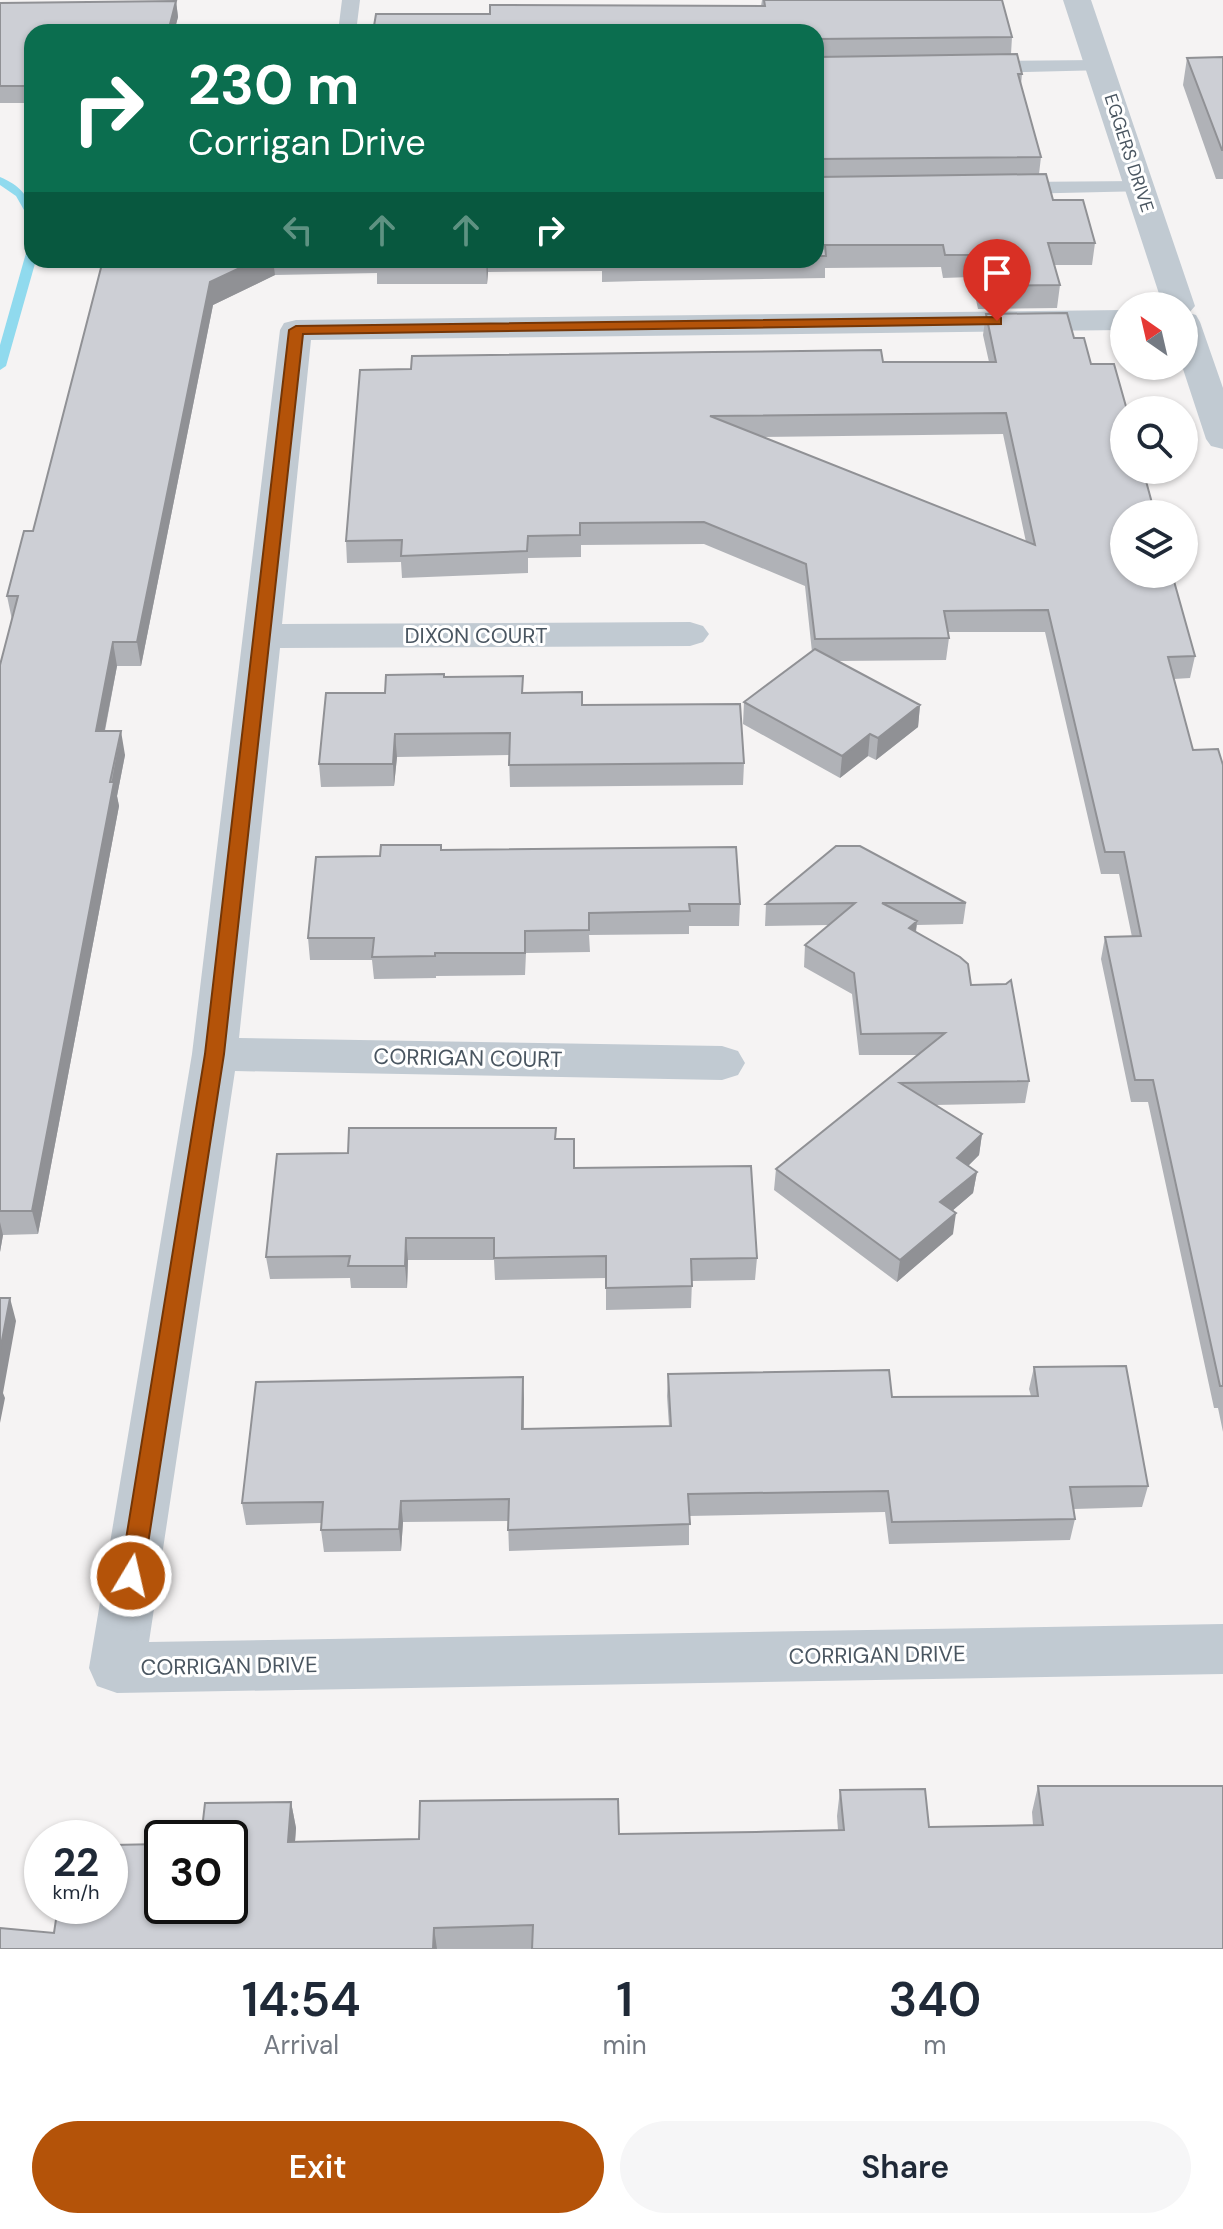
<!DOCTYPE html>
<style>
body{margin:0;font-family:"DM Sans",sans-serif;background:#f6f6f7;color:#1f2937;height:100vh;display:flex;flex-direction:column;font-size:30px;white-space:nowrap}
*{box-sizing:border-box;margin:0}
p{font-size:26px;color:#747a83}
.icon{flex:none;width:44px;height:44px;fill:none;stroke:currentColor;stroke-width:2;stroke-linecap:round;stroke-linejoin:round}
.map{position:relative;height:1949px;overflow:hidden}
.side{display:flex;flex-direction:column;background:#fff;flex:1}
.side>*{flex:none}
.guide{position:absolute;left:24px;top:24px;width:800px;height:244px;border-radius:24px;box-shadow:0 2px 6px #0004;background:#0b6e4f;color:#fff;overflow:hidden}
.needle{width:52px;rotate:326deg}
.controls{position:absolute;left:1110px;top:292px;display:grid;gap:16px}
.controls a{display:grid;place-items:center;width:88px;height:88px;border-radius:50%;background:#fff;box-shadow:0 2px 6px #0004;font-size:40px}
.speed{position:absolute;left:24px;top:1820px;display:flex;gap:16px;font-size:40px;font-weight:700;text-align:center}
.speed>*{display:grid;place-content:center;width:104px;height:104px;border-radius:50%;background:#fff;box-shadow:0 2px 6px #0004;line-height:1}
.speed small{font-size:20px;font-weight:400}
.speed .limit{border:4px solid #111;border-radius:12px;background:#fff;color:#111}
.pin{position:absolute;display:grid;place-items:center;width:68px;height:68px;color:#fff;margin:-82px -34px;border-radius:50% 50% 50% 0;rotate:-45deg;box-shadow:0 0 8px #0007}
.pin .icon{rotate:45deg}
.me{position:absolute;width:88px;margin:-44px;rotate:9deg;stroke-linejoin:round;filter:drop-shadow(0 0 6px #0008)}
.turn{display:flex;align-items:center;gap:28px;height:168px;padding:0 32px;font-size:36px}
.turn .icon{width:104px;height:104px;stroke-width:2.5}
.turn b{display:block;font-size:56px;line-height:68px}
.lanes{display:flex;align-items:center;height:76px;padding:0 32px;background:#0003;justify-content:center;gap:40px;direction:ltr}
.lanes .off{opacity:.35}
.eta{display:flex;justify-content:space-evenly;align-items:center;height:136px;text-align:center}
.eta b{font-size:48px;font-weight:600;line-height:56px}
.button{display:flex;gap:16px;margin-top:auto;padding:16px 32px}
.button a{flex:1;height:92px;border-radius:48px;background:#b45309;color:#fff;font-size:32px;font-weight:600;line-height:92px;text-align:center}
.button a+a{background:#f6f6f7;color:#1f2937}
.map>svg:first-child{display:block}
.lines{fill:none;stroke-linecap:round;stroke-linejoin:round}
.stream{fill:#90daee;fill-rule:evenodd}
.lane{fill:#c1cad2;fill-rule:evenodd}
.street{fill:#c1cad2;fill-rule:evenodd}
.wall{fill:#b0b2b7;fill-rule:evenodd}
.shaded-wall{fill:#909195}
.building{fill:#cdcfd5;stroke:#909195;stroke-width:2;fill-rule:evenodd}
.route{fill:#b45309;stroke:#753606;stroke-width:2}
.labels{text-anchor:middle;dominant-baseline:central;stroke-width:6;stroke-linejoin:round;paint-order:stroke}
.far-street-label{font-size:18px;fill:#4a5661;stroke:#fff}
.street-label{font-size:22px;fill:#4a5661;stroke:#fff}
</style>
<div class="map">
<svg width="1223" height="1949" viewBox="0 0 1223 1949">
<rect width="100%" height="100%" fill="#f5f3f3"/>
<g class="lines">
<path class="stream" d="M 0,177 C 19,185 32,197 32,218 L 28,217 L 16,196 L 0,185 Z
M 32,250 L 32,260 L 36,260 L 6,366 L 0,370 L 0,345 L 26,253 Z"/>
<path class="lane" d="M 342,0 L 360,0 L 356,32 L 338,32 Z
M 1099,60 L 1109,66 L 1106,70 L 981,73 L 971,67 L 981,61 Z
M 1141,181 L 1148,183 L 1151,187 L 1148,191 L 1011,194 L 1001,188 L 1011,182 Z"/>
<path class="street" d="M 1063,0 L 1091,0 L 1195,306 L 1189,313 L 1196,315 L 1200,322 L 1223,388 L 1223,449 L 1211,446 L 1206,439 L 1182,366 L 1184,306 L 1163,306 Z
M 1124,310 L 1124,330 L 311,340 L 282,624 L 690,622 L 703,626 L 709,634 L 703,642 L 690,646 L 280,648 L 239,1038 L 722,1046 L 738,1051 L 745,1063 L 738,1075 L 722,1080 L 235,1071 L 149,1642 L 1223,1624 L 1223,1674 L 117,1693 L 97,1686 L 89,1668 L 192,1054 L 280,330 L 284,323 L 296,320 Z"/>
</g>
<path class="wall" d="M 762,0 L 1002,0 L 1012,37 L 1011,54 L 1022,74 L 1021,85 L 1041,157 L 1039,174 L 1053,200 L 1095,243 L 1092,265 L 1054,265 L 1060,285 L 1057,308 L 978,309 L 971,277 L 943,278 L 941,267 L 825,268 L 825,278 L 640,281 L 602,282 L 602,271 L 488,272 L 487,284 L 377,284 L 377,273 L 275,275 L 213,305 L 141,666 L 117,666 L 105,731 L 125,755 L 117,796 L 119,806 L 38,1234 L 3,1235 L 0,1252 L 0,665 L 12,620 L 7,596 L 33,531 L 208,263 L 209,260 L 816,260 L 816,32 L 490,14 L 761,6 Z
M 176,1 L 178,17 L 174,32 L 32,32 L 32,103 L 0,103 L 0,3 Z
M 1223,57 L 1223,179 L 1216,179 L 1183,85 L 1187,58 Z
M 986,314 L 1074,338 L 1091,364 L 1195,656 L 1190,678 L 1174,679 L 1193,750 L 1223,765 L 1223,1432 L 1218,1408 L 1214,1408 L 1148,1102 L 1131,1102 L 1101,959 L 1105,937 L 1132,937 L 1119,874 L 1101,874 L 1045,632 L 948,632 L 949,638 L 946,660 L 837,661 L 920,705 L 918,727 L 876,760 L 868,756 L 840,778 L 743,724 L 744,702 L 812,652 L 805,586 L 704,544 L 581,545 L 581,557 L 528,558 L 528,573 L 402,578 L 401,562 L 347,563 L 346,541 L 360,370 L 989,362 L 983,335 ZM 1003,434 L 1026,542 L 762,437 Z
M 444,677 L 582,705 L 744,763 L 743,785 L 510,787 L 509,755 L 397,757 L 394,786 L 321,787 L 319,764 Z
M 441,850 L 740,904 L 739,926 L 689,926 L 689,934 L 589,935 L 590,952 L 526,953 L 525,975 L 436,976 L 436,978 L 374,979 L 372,960 L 310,960 L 308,938 Z
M 966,903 L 963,924 L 917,925 L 916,932 L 971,985 L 1029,1081 L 1025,1103 L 935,1105 L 982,1134 L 979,1155 L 968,1166 L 977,1172 L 973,1193 L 953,1210 L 953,1234 L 897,1282 L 774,1190 L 776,1169 L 917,1055 L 859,1055 L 852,994 L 804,967 L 805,945 L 829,925 L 765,926 L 766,904 Z
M 556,1139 L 575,1168 L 757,1258 L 755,1280 L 692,1281 L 691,1308 L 606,1310 L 606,1278 L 495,1280 L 494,1260 L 408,1260 L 407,1288 L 351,1288 L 350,1278 L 270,1279 L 266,1257 L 348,1153 Z
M 1034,1367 L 1148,1486 L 1142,1507 L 1074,1509 L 1075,1519 L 1070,1540 L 889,1544 L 885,1512 L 689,1516 L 689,1545 L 509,1551 L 508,1521 L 403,1522 L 401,1551 L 324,1552 L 321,1530 L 321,1523 L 246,1525 L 242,1503 L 523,1377 L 524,1429 L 669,1426 L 667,1396 L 668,1374 L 892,1397 L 1031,1396 L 1029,1389 Z
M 1038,1786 L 1223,1949 L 0,1949 L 54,1933 L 162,1906 L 291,1802 L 296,1828 L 295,1842 L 756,1832 L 838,1830 L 837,1816 L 840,1790 L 929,1827 L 1033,1825 L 1032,1812 Z"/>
<path class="shaded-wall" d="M 176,1 L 178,17 L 174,32 L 168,32 Z
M 257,260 L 273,260 L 275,275 L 213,305 L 141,666 L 137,642 L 210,282 Z
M 486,260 L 488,260 L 488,272 L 487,284 Z
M 113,642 L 117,666 L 100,754 L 96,731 Z
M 920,705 L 918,727 L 876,760 L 878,738 Z
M 121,731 L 125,755 L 117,796 L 119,806 L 38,1234 L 32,1211 Z
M 395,734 L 397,757 L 394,786 L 393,764 Z
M 870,734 L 868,756 L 840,778 L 842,756 Z
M 917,921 L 914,943 L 909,928 Z
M 982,1134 L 979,1155 L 954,1180 L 957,1158 Z
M 977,1172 L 973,1193 L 937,1224 L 940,1202 Z
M 956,1213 L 953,1234 L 897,1282 L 900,1260 Z
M 0,1222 L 3,1235 L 0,1252 Z
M 406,1238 L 408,1260 L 407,1288 L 405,1266 Z
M 10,1298 L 16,1321 L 3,1393 L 5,1398 L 0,1423 L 0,1351 Z
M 523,1377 L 524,1399 L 523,1451 L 522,1429 Z
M 401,1501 L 403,1522 L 401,1551 L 399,1529 Z
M 291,1802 L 296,1828 L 293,1868 L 288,1842 Z
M 434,1928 L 437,1949 L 433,1949 Z"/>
<path class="building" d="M 764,0 L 1002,0 L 1012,37 L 817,39 L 816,45 L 816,32 L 373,32 L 376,14 L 490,14 L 490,5 L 765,6 Z
M 176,1 L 168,32 L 32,32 L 32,86 L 0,86 L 0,3 Z
M 1017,54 L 1022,74 L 1018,74 L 1041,157 L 817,159 L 816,166 L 816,56 L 817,57 Z
M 1223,57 L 1223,150 L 1222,150 L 1187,58 Z
M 1046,174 L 1053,200 L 1083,200 L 1095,243 L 1048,243 L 1060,285 L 980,286 L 973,255 L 945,255 L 943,245 L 825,245 L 826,256 L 816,256 L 816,176 L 817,177 Z
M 103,260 L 203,260 L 208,263 L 209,260 L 257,260 L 210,282 L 137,642 L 113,642 L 96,731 L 121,731 L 110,782 L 114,782 L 32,1211 L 0,1211 L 0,665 L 18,596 L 7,596 L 24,531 L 33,531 Z
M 376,260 L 486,260 L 486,262 L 376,262 Z
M 1067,313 L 1074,338 L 1084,338 L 1091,364 L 1114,364 L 1127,410 L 1124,410 L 1124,470 L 1143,470 L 1155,514 L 1124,514 L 1124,574 L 1172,574 L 1195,656 L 1168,657 L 1193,750 L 1218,749 L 1223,765 L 1223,1386 L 1220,1386 L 1153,1080 L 1135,1080 L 1105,937 L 1141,936 L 1124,852 L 1105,852 L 1048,610 L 944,611 L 949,638 L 815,639 L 806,564 L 704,522 L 580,523 L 580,535 L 528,536 L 527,551 L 401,556 L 402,540 L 346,541 L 360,370 L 411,369 L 412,356 L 713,352 L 881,350 L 883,362 L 996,362 L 986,314 ZM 1006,413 L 1035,545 L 710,416 Z
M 815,649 L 920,705 L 878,738 L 870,734 L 842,756 L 744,702 Z
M 444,674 L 444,677 L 523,676 L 522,693 L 582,692 L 582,705 L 740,704 L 744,763 L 509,765 L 510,733 L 395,734 L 393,764 L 319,764 L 326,693 L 385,693 L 386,675 Z
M 381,845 L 441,845 L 441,850 L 736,847 L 740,904 L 689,904 L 690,911 L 589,913 L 589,930 L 525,931 L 525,953 L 435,953 L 435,956 L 372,957 L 374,938 L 308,938 L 316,857 L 380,856 Z
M 836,846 L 860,846 L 966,903 L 882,903 L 917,921 L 909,928 L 960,957 L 968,964 L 971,985 L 1006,984 L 1011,980 L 1029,1081 L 900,1083 L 982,1134 L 957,1158 L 977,1172 L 940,1202 L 956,1213 L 900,1260 L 776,1169 L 945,1033 L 861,1034 L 854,973 L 805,945 L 855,903 L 766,904 Z
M 349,1128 L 556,1128 L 555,1139 L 574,1139 L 574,1168 L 751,1166 L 757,1258 L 691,1259 L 692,1286 L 606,1288 L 606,1256 L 494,1258 L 494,1238 L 406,1238 L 405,1266 L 348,1266 L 350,1256 L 266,1257 L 277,1154 L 348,1153 Z
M 0,1298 L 10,1298 L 0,1351 Z
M 1126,1366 L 1148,1486 L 1070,1487 L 1075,1519 L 892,1522 L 888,1491 L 688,1494 L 690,1524 L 508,1530 L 509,1499 L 401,1501 L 399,1529 L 321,1530 L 323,1502 L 242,1503 L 256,1382 L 523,1377 L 522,1429 L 671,1426 L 668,1374 L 889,1370 L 892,1397 L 1038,1396 L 1034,1367 Z
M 1038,1786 L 1223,1786 L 1223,1949 L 532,1949 L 533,1925 L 434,1928 L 433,1949 L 0,1949 L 0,1928 L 54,1933 L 58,1906 L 110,1906 L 110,1856 L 112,1845 L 162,1844 L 162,1906 L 230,1906 L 230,1838 L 201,1838 L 205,1803 L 291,1802 L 288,1842 L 419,1839 L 420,1801 L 618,1799 L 619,1834 L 756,1832 L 844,1830 L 840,1790 L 925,1789 L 929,1827 L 1043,1825 Z"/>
<path class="route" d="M 997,317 L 1001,318 L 1001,324 L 303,334 L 224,1054 L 143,1576 L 139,1583 L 131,1585 L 123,1583 L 120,1576 L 205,1054 L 289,330 L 296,326 Z"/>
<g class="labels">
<g class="far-street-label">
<text transform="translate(1129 153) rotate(72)">EGGERS DRIVE</text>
</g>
<g class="street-label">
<text x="476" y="635">DIXON COURT</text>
<text transform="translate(468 1058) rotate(1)">CORRIGAN COURT</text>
<text transform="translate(877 1655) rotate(-1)">CORRIGAN DRIVE</text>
<text transform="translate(229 1666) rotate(-1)">CORRIGAN DRIVE</text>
</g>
</g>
</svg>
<div class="controls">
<a><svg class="needle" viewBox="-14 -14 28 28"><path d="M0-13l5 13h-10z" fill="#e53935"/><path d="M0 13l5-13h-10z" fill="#747a83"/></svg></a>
<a><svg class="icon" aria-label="search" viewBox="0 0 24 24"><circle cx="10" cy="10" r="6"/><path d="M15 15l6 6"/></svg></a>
<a><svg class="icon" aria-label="layers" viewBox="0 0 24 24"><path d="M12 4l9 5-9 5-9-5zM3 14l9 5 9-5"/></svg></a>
</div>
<div class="speed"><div>22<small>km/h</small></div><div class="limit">30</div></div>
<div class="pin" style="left:997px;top:321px;background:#d93025"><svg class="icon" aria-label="arrive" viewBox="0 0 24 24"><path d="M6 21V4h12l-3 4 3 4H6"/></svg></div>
<svg class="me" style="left:131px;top:1576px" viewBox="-20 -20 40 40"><circle r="17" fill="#b45309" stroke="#fff" stroke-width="3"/><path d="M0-11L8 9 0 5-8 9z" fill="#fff"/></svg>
<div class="guide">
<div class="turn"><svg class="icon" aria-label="right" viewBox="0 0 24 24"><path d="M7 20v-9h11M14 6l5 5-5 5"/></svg><div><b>230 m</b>Corrigan Drive</div></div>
<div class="lanes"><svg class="icon off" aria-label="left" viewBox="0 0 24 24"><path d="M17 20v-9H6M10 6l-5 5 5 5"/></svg><svg class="icon off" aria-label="ahead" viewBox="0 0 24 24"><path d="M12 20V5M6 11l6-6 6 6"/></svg><svg class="icon off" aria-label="ahead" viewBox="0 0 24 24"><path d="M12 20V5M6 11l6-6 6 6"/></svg><svg class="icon" aria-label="right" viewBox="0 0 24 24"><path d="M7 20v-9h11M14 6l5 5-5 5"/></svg></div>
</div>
</div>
<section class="side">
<div class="eta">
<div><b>14:54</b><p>Arrival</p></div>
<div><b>1</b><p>min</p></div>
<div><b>340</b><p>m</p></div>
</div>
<div class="button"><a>Exit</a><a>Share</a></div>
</section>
